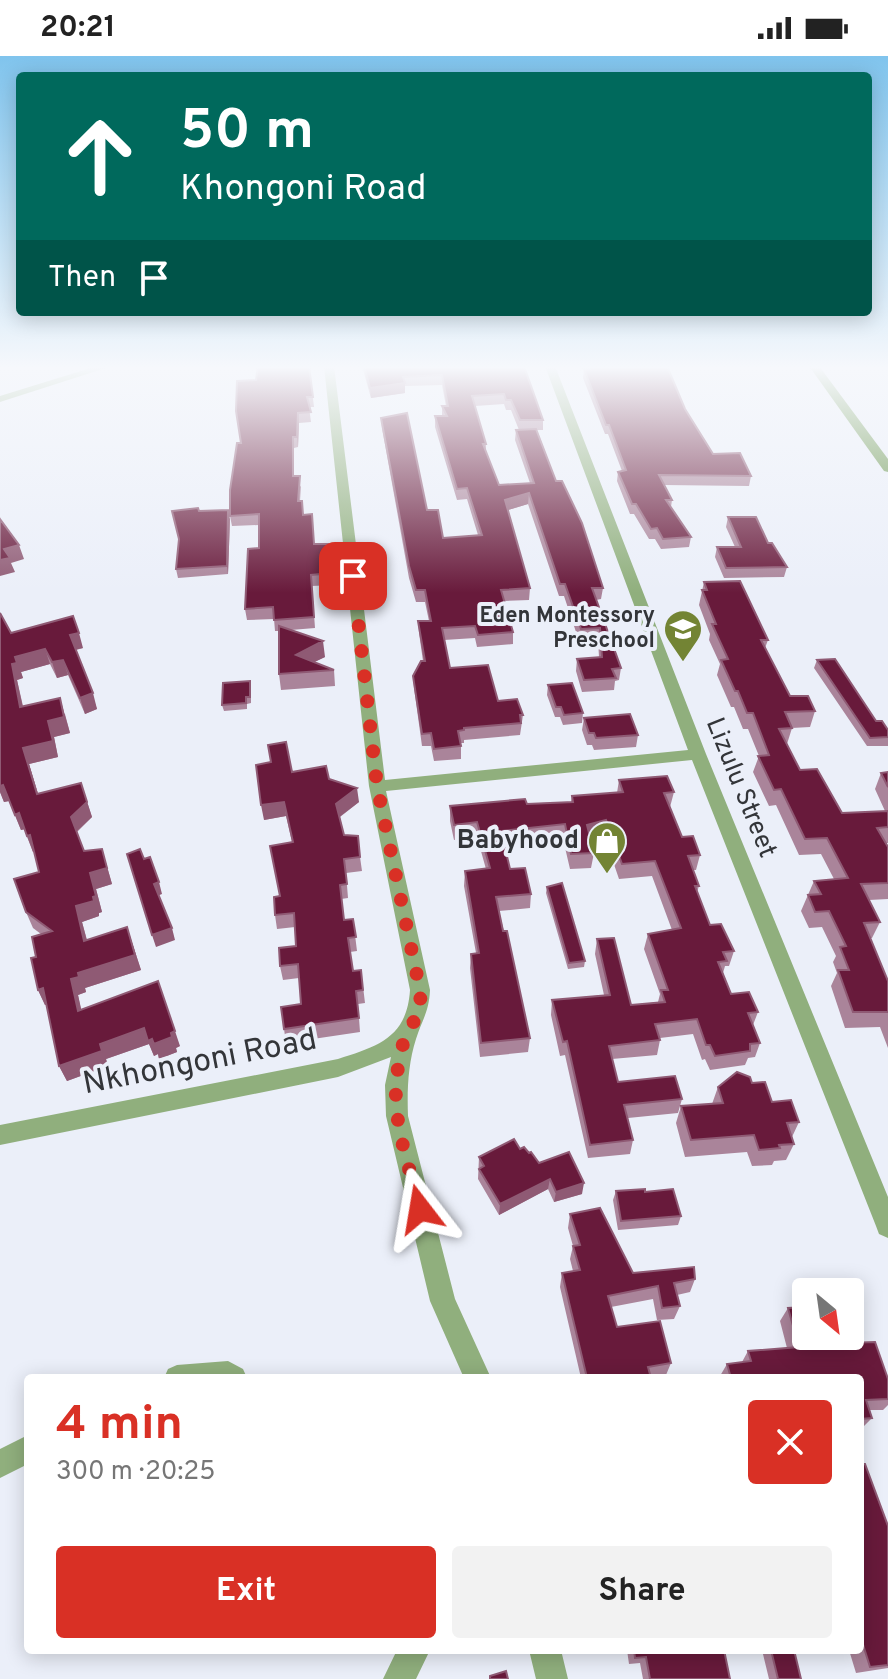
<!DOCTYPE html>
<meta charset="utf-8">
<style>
body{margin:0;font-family:Overpass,sans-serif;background:#f2f2f2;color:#222;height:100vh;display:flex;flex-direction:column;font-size:30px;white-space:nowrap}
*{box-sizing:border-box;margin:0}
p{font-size:26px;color:#767676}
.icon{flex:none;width:44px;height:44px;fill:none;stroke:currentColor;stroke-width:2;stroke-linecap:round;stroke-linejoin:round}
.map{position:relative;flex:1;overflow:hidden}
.side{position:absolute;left:24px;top:1318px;width:840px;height:280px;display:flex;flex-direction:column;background:#fff;border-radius:8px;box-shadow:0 4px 20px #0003}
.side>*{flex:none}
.top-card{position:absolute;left:16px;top:16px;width:856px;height:244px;border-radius:8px;box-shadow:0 4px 20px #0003;background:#00695c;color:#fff;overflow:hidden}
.needle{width:52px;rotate:151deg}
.controls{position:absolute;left:792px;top:1222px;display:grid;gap:16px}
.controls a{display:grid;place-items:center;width:72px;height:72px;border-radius:8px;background:#fff;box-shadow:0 4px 20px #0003;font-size:40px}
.pin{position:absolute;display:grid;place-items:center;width:68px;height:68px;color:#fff;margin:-34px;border-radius:16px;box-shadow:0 4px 12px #0006}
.me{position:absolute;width:88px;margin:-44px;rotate:346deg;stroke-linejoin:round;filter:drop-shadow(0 0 6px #0008)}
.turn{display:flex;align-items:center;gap:28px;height:168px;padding:0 32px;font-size:36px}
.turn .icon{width:104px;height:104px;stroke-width:2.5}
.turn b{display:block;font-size:56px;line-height:68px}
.then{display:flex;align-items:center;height:76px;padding:0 32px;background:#0003;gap:16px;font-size:30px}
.round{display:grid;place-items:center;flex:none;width:84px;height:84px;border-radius:8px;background:#f2f2f2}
.head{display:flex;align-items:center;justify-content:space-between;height:136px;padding:0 32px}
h1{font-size:48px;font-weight:700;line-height:60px;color:#d93025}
.action{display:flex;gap:16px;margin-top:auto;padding:16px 32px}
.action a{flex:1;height:92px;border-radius:8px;background:#d93025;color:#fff;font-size:32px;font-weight:700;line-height:92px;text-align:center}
.action a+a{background:#f2f2f2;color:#222}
.status{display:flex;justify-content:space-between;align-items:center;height:56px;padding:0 40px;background:#fff;direction:ltr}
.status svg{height:22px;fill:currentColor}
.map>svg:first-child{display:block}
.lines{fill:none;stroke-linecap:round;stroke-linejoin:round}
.street{fill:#90af7d;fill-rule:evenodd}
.secondary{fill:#618f42;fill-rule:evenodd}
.wall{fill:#aa849a;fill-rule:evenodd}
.shaded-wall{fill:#8f5a74}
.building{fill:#681a3b;stroke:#8f5a74;stroke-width:2}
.route{stroke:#d93025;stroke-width:14;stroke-dasharray:0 25.2}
.labels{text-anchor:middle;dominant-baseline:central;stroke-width:8;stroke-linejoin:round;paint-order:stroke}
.far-poi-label{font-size:22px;font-weight:bold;fill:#333539;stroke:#ebeff9;text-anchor:end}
.street-label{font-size:26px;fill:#333539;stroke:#ebeff9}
.poi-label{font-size:26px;font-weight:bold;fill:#333539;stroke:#ebeff9;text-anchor:end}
.near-street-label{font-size:32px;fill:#333539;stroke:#ebeff9}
</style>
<div class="status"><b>20:21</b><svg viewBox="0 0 49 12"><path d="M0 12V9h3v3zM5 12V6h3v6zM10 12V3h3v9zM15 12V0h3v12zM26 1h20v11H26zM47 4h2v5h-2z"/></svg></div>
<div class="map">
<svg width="888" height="1623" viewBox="0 0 888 1623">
<rect width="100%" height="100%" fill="#ebeff9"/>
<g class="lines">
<path class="street" d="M 97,310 L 112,310 L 0,346 L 0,340 Z
M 324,310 L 334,310 L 385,724 L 688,694 L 545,310 L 555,310 L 706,698 L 888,1141 L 888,1182 L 879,1178 L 876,1170 L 692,704 L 386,735 L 430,934 C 429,956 422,964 416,983 C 408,1008 407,1034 408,1060 L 455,1243 L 491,1322 L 464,1322 L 430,1245 L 386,1060 L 385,1029 L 391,1001 L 338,1021 L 0,1089 L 0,1069 L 338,1003 C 379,990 407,981 410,934 L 369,730 Z
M 228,1305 L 243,1313 L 247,1322 L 164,1322 L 168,1313 L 177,1309 Z
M 28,1379 L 28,1408 L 0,1422 L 0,1393 Z
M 397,1594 L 430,1594 L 416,1623 L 383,1623 Z
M 529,1594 L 561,1594 L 568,1623 L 536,1623 Z"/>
<path class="secondary" d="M 809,310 L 819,310 L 888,403 L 888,416 L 884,415 Z"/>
</g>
<path class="wall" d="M 309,310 L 314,351 L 309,351 L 311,366 L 299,367 L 298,391 L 294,392 L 294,420 L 301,431 L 300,445 L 303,459 L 314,488 L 328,488 L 333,529 L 312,530 L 315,572 L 291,574 L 325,601 L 314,606 L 334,614 L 335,630 L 281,634 L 279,618 L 279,575 L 275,575 L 274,563 L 247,564 L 245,553 L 259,492 L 259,469 L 232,470 L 230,460 L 241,387 L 256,324 Z
M 362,310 L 524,310 L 543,364 L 543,374 L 537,374 L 556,425 L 603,532 L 601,543 L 596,544 L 621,612 L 619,624 L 615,625 L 614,634 L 582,636 L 576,615 L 577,603 L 599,601 L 598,584 L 579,585 L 564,540 L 559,540 L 528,448 L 508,454 L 530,532 L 529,544 L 504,545 L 513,576 L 513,588 L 477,591 L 475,582 L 444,584 L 450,612 L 498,645 L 523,659 L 520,679 L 464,684 L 464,687 L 461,687 L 461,703 L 434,705 L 431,690 L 422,690 L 414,632 L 413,620 L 423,605 L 419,577 L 418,565 L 429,565 L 425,546 L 416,546 L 409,522 L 382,372 L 381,362 L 427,454 L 443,482 L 478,479 L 467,443 L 457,444 L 435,371 L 435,360 L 442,360 L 442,350 L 446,350 L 442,329 L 405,330 L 405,337 L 371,342 ZM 504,348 L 506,354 L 511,354 L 519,374 L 516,374 L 515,384 L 530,427 L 499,429 L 486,396 L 486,388 L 475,350 Z
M 583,310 L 667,310 L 685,353 L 713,398 L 751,420 L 749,430 L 664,429 L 672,444 L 671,451 L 691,481 L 689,491 L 661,493 L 655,483 L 649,483 L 634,458 L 630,458 L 617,425 L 618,416 L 622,415 L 608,378 L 605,378 L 583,322 L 584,313 Z
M 199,455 L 230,463 L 228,518 L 178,522 L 176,513 Z
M 728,461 L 768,487 L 787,511 L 784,521 L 724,522 L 715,501 L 717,491 L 735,491 L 726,471 Z
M 704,526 L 768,584 L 765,592 L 790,640 L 815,655 L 810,671 L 792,672 L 787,688 L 800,714 L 842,757 L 885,755 L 875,733 L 881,717 L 888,716 L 888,787 L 886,787 L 888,791 L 888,843 L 869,844 L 880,866 L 872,882 L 870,882 L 888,925 L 888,992 L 880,971 L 845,972 L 831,930 L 837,917 L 833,906 L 836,900 L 822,871 L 809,872 L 801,855 L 814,825 L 834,823 L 821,798 L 799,799 L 776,749 L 769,750 L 753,716 L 759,700 L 748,673 L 743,673 L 734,651 L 731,651 L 717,619 L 720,608 L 709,584 L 710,578 L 699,549 Z
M 0,557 L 11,577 L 83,592 L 76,594 L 97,653 L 85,658 L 68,619 L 57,622 L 50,608 L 21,616 L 23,622 L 17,624 L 23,650 L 65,658 L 70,677 L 54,681 L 58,701 L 29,708 L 38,738 L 81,727 L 92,761 L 77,776 L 84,795 L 102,793 L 112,828 L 96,833 L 102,856 L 99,857 L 99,860 L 82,866 L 87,884 L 127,871 L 141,914 L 85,932 L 86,936 L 78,939 L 81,954 L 180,990 L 176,992 L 177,996 L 159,1003 L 158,998 L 154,1000 L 149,988 L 106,1003 L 108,1010 L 67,1025 L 59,1010 L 47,949 L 45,949 L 38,934 L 36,901 L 41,878 L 33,872 L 26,856 L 39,816 L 35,796 L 33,796 L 24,773 L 21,774 L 9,745 L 4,746 L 0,736 Z
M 817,604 L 876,665 L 888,674 L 888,690 L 867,690 L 814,612 Z
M 548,629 L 583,657 L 582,667 L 563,669 L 560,661 L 555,661 L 547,639 Z
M 251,631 L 251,647 L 247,648 L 247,653 L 224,655 L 222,649 Z
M 584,662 L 638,679 L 636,691 L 594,694 L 592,689 L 587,689 L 582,674 Z
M 292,716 L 329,723 L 359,746 L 340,761 L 344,779 L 360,801 L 362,815 L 346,817 L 348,842 L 341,843 L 344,864 L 353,863 L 357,895 L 350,896 L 353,915 L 361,914 L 365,947 L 358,948 L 360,976 L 286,987 L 284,973 L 301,948 L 299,922 L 283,924 L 280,910 L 296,890 L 295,871 L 277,873 L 275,859 L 292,786 L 286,760 L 264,764 Z
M 619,724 L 674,736 L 670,751 L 682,781 L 700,799 L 696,814 L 693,814 L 699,830 L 697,836 L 710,869 L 734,895 L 729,910 L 725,910 L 723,917 L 731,938 L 758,956 L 753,969 L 760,987 L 755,1001 L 748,1002 L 745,1009 L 710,1014 L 705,1003 L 702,1004 L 693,978 L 660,982 L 660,984 L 657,999 L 612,1003 L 618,1026 L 682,1043 L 678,1057 L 628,1062 L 633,1084 L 630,1098 L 588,1102 L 565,999 L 560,1000 L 551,959 L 552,944 L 604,939 L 595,898 L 597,883 L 631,949 L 658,946 L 660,938 L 644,893 L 648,878 L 672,874 L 652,820 L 619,823 L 604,779 L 590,783 L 594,797 L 591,812 L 570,813 L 563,783 L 504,790 L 510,813 L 531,838 L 530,852 L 499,855 L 530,982 L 528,996 L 480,1001 L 470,912 L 471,898 L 476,897 L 464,830 L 465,815 L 486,813 L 477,781 L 454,784 L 450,765 L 450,750 L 571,746 L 572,740 L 617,737 Z
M 547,831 L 585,905 L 584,911 L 568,913 L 546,837 Z
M 752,1027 L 772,1046 L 799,1066 L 792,1081 L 794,1088 L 786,1104 L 774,1105 L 772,1109 L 752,1110 L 747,1096 L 685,1101 L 676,1067 L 681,1050 L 712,1048 L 718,1031 Z
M 520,1093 L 529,1097 L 539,1107 L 582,1138 L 554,1146 L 548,1133 L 499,1159 L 478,1123 L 479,1101 Z
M 616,1135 L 645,1136 L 681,1160 L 678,1169 L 618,1174 L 613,1144 Z
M 570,1158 L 633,1217 L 695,1223 L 690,1236 L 677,1239 L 680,1250 L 674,1263 L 657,1264 L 653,1243 L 611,1251 L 617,1271 L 671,1307 L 666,1319 L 651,1322 L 581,1322 L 560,1231 L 562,1217 L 573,1215 L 570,1203 L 573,1190 L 568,1172 Z
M 788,1252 L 848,1287 L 888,1323 L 888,1349 L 883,1354 L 870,1354 L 872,1362 L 861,1373 L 860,1373 L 860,1322 L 720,1322 L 720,1320 L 727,1308 L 742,1306 L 748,1295 L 787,1292 L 780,1265 Z
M 860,1408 L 888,1470 L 888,1612 L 856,1617 L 849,1594 L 860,1594 Z
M 627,1594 L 732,1594 L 725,1597 L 730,1623 L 643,1623 L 640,1607 L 629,1608 Z
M 762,1594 L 794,1594 L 801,1623 L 769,1623 Z"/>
<path class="shaded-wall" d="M 405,327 L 405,337 L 371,342 L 370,332 Z
M 298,357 L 299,367 L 298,391 L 297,381 Z
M 529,437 L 528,448 L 505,455 L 505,444 Z
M 228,454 L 230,463 L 228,518 L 227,510 Z
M 19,489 L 24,503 L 11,507 L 15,516 L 0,520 L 0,504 L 4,493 Z
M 79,577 L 83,592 L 74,594 L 70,579 Z
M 323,585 L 325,601 L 298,614 L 296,599 Z
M 45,593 L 50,608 L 21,616 L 23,622 L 17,624 L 26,666 L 20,651 L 12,608 L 15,601 Z
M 63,604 L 68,619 L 57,622 L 52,606 Z
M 93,637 L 97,653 L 85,658 L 80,642 Z
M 60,642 L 70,677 L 54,681 L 58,701 L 29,708 L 43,754 L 23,692 L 48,665 Z
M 81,727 L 92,761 L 76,776 L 71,761 Z
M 0,728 L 3,729 L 9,745 L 4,746 L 0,736 Z
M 357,732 L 359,746 L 338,762 L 336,748 Z
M 284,746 L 286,760 L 264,764 L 261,749 Z
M 19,757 L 26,773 L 21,774 L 15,759 Z
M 606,764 L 604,779 L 585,784 L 587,769 Z
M 30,779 L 37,795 L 33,796 L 27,780 Z
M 102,793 L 112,828 L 96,833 L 102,856 L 99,857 L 99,860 L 82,866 L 91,900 L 84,885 L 76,850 Z
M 159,826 L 162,838 L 157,840 L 154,828 Z
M 127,871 L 141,914 L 85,932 L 86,936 L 78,939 L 85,970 L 78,955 L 71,923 Z
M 172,872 L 175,884 L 156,891 L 152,879 Z
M 43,932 L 51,947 L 45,949 L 38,934 Z
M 144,972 L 171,977 L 175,975 L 180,990 L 176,992 L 177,996 L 159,1003 L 158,998 L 154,1000 L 149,988 L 106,1003 L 108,1010 L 67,1025 L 59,1010 L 100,988 Z
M 550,1123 L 548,1133 L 499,1159 L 500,1148 Z
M 584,1127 L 582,1138 L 554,1146 L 556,1136 Z"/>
<path class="building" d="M 258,310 L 309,310 L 313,341 L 307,341 L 311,356 L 298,357 L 297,381 L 293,381 L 293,420 L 300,420 L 298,445 L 302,445 L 303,459 L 312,458 L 314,488 L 328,488 L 332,517 L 311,519 L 314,561 L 274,564 L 273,551 L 245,553 L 248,493 L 259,492 L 259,458 L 230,460 L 230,434 L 237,387 L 241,387 L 236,355 L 237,325 L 256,324 Z
M 364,310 L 524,310 L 543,364 L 520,364 L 511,344 L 506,344 L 504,338 L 472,340 L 486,388 L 483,388 L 499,429 L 534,427 L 516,374 L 536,373 L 556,425 L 562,425 L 582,467 L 603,532 L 592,532 L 621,612 L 612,613 L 616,622 L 584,624 L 577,603 L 602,601 L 600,572 L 581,573 L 565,528 L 560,528 L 529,437 L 505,444 L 530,532 L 501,534 L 513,576 L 478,579 L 475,570 L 442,572 L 450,612 L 488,609 L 498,645 L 517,643 L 523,659 L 520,659 L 521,667 L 464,672 L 464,674 L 458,675 L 461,690 L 434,693 L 431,677 L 422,678 L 413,620 L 421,605 L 425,605 L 418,565 L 431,565 L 425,534 L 416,534 L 409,510 L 381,362 L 407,357 L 427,454 L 438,454 L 443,482 L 482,479 L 467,432 L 457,433 L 435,360 L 447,360 L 442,350 L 448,350 L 442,319 L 403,321 L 405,327 L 370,332 Z
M 589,310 L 667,310 L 685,353 L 713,398 L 740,397 L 751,420 L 659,419 L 672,444 L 666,444 L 691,481 L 663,483 L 657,472 L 651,473 L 636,448 L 632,448 L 618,416 L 626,414 L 609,369 L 606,369 L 584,313 L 590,313 Z
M 198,452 L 199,455 L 228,454 L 227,510 L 176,513 L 179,483 L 172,455 Z
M 728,461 L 756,461 L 768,487 L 772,487 L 787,511 L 726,512 L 717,491 L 741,491 Z
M 0,463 L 19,489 L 4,493 L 10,502 L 0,504 Z
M 740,525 L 768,584 L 761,584 L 790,640 L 808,640 L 815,655 L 785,656 L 792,672 L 779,673 L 800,714 L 817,713 L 842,757 L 888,755 L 888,771 L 877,772 L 888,791 L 888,827 L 861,828 L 880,866 L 864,867 L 888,925 L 888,956 L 853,956 L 838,914 L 849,914 L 840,891 L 846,890 L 829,855 L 815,856 L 808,839 L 821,838 L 814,825 L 848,822 L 827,782 L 805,783 L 781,733 L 774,734 L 758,700 L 769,699 L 753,657 L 747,657 L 738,635 L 735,635 L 721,604 L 728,603 L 712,568 L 716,568 L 702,534 L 707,534 L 704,526 Z
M 0,557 L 11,577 L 73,560 L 79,577 L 70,579 L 93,637 L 80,642 L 63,604 L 52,606 L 45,593 L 15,601 L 17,607 L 12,608 L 20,651 L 60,642 L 64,661 L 48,665 L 53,685 L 23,692 L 37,738 L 81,727 L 87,746 L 71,761 L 84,795 L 102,793 L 107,812 L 90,817 L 96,840 L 93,841 L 94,845 L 76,850 L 84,885 L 127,871 L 135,899 L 78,917 L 79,921 L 71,923 L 78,955 L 158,925 L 175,975 L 171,977 L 172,981 L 154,988 L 152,983 L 148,985 L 144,972 L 100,988 L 102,995 L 59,1010 L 43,932 L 38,934 L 31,902 L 36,901 L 32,881 L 52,875 L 26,856 L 14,823 L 39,816 L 30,779 L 27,780 L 19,757 L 15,759 L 3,729 L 0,730 Z
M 279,570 L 323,585 L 296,599 L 334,614 L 279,618 Z
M 835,603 L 876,665 L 882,665 L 888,674 L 888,681 L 870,682 L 817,604 Z
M 250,625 L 250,641 L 246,641 L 246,647 L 222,649 L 223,627 Z
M 572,627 L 583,657 L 564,659 L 561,651 L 556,651 L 548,629 Z
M 630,658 L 638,679 L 596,682 L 594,677 L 589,677 L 584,662 Z
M 286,686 L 292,716 L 326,710 L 329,723 L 357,732 L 336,748 L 344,779 L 358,780 L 360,801 L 344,803 L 347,828 L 340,829 L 344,864 L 353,863 L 356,881 L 348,882 L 353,915 L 361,914 L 363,934 L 356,935 L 359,962 L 284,973 L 281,951 L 301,948 L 298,908 L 280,910 L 279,892 L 296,890 L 294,857 L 275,859 L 274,841 L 280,840 L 270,790 L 293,786 L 284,746 L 261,749 L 256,709 L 271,706 L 268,689 Z
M 888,716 L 888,731 L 881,717 Z
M 667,720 L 674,736 L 664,737 L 682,781 L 693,780 L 700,799 L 688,800 L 699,830 L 695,830 L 710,869 L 721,868 L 734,895 L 723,896 L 727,905 L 718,906 L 731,938 L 749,936 L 758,956 L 748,957 L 760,987 L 750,988 L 750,995 L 715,1000 L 710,989 L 706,989 L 697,963 L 655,968 L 660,984 L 609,990 L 618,1026 L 675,1020 L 682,1043 L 624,1049 L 633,1084 L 590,1089 L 567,985 L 563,986 L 552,944 L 610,939 L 597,883 L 614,882 L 631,949 L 665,946 L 661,934 L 668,934 L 648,878 L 681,872 L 655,805 L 622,808 L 606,764 L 587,769 L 594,797 L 571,798 L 565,768 L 501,775 L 510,813 L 525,812 L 531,838 L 496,841 L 503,875 L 507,875 L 530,982 L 481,987 L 471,898 L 479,897 L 465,815 L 490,812 L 477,766 L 454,769 L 450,750 L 525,743 L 527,748 L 573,746 L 572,740 L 623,736 L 619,724 Z
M 140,793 L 144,803 L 150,801 L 159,826 L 154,828 L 172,872 L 152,879 L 127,798 Z
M 562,827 L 585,905 L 569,907 L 547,831 Z
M 737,1016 L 750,1021 L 752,1027 L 765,1026 L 772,1046 L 791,1044 L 799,1066 L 787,1067 L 794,1088 L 779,1089 L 780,1092 L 759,1094 L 754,1079 L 691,1084 L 681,1050 L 723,1047 L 718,1031 Z
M 514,1083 L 520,1093 L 524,1091 L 529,1097 L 531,1096 L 539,1107 L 569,1096 L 584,1127 L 556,1136 L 550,1123 L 500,1148 L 479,1113 L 484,1110 L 479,1101 Z
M 645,1133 L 645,1136 L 673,1133 L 681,1160 L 621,1165 L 616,1135 Z
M 600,1152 L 633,1217 L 694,1211 L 695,1223 L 674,1227 L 680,1250 L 662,1252 L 658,1230 L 608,1240 L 617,1271 L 660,1265 L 671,1307 L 648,1311 L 651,1322 L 587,1322 L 562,1217 L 580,1214 L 573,1190 L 580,1189 L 570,1158 Z
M 806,1251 L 806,1280 L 846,1280 L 848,1287 L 875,1286 L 888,1323 L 888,1343 L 866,1344 L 872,1362 L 860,1363 L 860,1322 L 731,1322 L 727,1308 L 751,1305 L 748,1295 L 799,1291 L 788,1252 Z
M 860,1408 L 865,1408 L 888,1470 L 888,1609 L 870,1611 L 860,1579 Z
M 634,1594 L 724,1594 L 730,1623 L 650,1623 L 646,1601 L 635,1602 Z
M 771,1594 L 794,1594 L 801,1623 L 778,1623 Z
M 506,1615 L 508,1623 L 490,1623 L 490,1620 Z"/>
<linearGradient id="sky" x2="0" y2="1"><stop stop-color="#80c4ed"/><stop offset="0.58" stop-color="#f6f8fc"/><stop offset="1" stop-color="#f6f8fc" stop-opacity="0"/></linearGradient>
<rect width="888" height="537" fill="url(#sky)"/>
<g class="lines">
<path class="route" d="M 353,520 L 377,730 L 420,934 C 422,962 416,958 406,980 C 400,993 397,1016 396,1030 C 394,1071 410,1113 420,1153"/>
</g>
<defs>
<g id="school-pin" transform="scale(2)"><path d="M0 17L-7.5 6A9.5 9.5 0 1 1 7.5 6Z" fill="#738434" stroke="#ebeff9"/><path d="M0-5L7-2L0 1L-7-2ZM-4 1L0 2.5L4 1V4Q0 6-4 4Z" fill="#fff"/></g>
<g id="shop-pin" transform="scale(2)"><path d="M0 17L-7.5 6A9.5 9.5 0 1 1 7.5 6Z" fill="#738434" stroke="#ebeff9"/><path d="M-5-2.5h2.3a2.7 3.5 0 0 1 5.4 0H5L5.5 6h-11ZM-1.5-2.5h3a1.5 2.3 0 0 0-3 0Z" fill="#fff"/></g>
</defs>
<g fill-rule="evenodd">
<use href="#school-pin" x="683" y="573"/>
<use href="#shop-pin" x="607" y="785"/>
</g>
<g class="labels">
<g class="far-poi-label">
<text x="655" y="560">Eden Montessory<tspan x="655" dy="25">Preschool</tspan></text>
</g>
<g class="street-label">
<text transform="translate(740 732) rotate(68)">Lizulu Street</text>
</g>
<g class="poi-label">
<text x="579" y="785">Babyhood</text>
</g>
<g class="near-street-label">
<text transform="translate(200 1007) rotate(-11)">Nkhongoni Road</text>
</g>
</g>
</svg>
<div class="controls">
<a><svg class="needle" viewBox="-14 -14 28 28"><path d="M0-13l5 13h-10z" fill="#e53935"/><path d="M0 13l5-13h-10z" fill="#767676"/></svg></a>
</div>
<div class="pin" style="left:353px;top:520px;background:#d93025"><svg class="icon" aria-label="arrive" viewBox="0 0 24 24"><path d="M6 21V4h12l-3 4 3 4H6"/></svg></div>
<svg class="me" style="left:420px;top:1153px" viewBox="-20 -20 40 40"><path d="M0-17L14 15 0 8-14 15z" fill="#d93025" stroke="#fff" stroke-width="4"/></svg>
<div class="top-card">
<div class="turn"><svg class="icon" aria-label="ahead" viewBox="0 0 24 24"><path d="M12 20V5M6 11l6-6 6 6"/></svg><div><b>50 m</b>Khongoni Road</div></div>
<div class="then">Then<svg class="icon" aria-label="arrive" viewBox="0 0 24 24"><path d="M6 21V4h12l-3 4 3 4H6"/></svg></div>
</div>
<section class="side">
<div class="head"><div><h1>4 min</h1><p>300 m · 20:25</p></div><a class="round" style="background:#d93025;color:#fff"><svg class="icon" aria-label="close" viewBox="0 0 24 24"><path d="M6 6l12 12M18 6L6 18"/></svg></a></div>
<div class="action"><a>Exit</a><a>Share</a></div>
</section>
</div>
